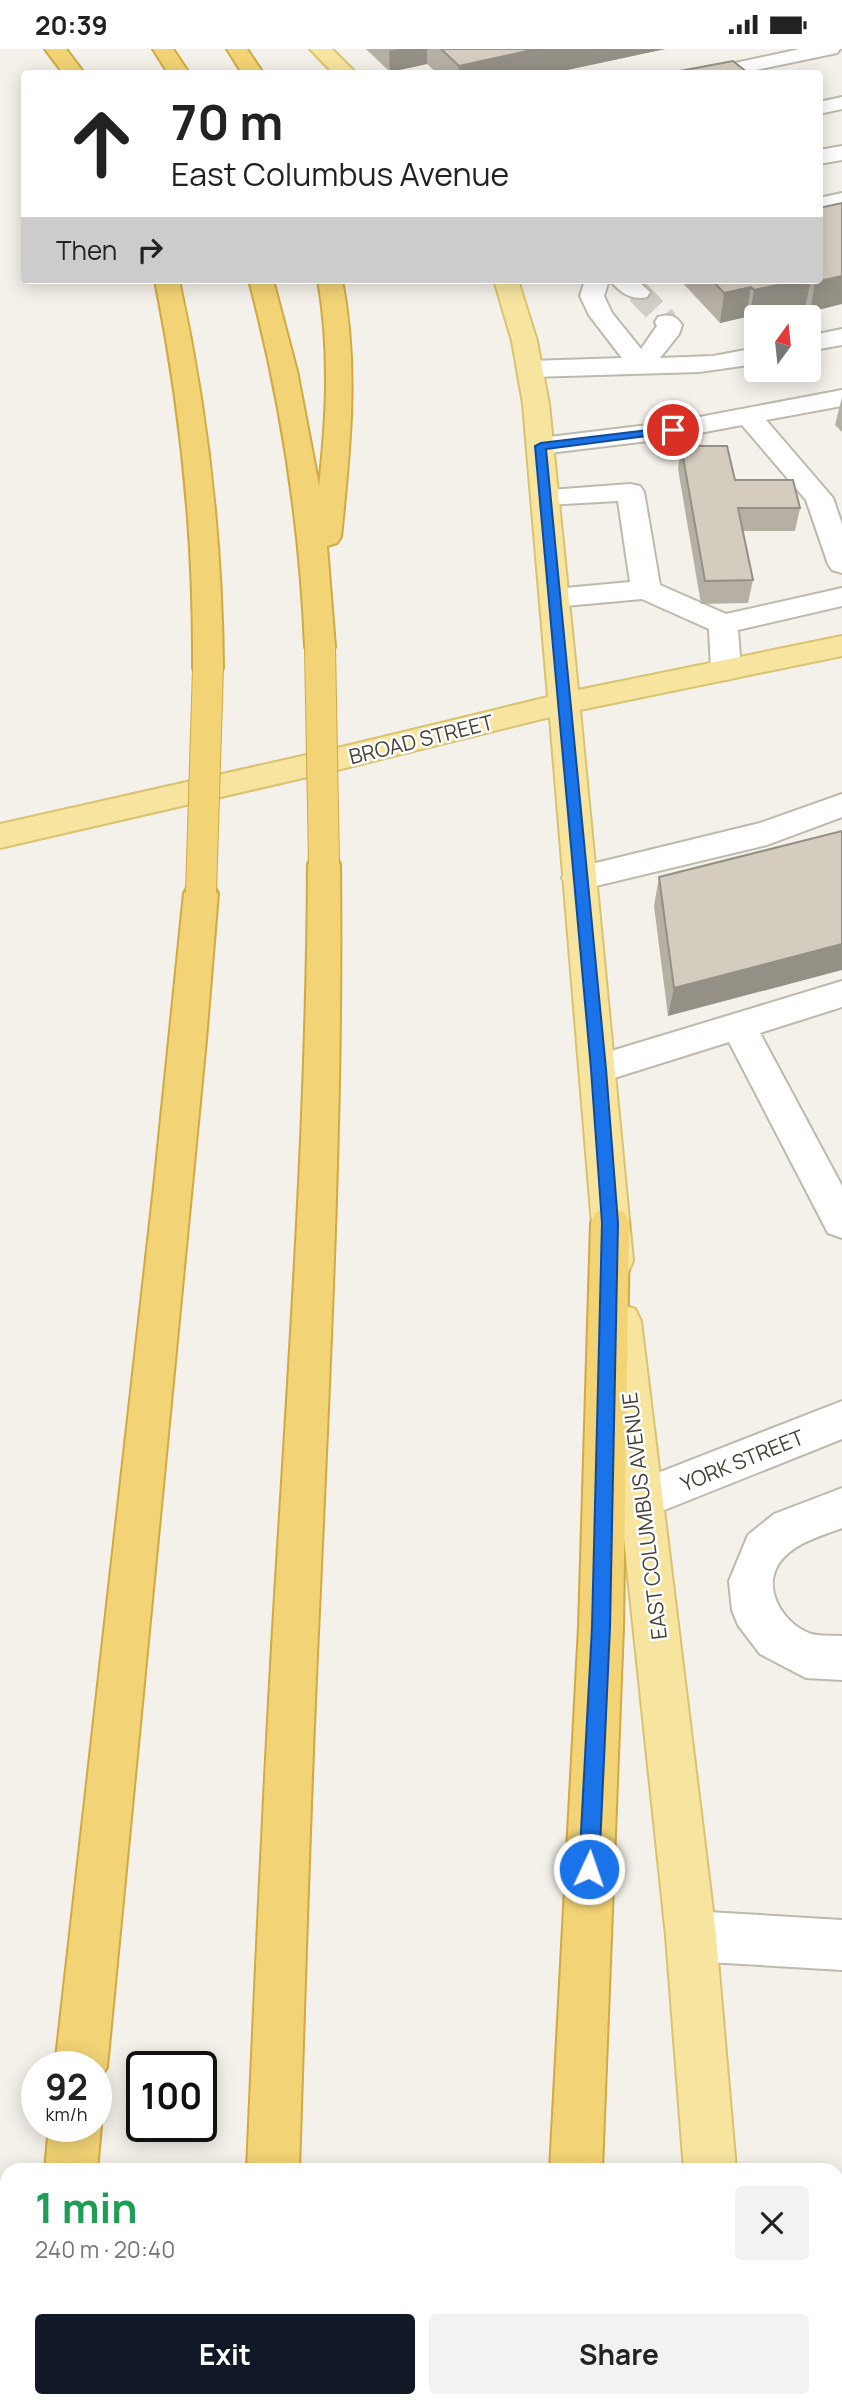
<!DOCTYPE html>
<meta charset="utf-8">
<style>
body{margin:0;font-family:Manrope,sans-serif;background:#f2f2f2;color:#222;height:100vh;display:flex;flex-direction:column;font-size:26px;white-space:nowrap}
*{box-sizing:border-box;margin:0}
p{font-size:23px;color:#767676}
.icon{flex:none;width:38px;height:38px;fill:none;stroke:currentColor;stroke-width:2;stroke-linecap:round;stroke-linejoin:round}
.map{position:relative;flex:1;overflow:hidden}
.details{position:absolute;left:0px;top:2114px;width:844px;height:245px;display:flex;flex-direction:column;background:#fff;border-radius:21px 21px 0 0;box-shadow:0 4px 18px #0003}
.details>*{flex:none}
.banner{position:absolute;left:21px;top:21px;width:802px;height:214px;border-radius:7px;box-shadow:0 4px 18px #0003;background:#fff;color:#222;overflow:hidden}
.needle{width:46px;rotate:15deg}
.buttons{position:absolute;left:744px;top:256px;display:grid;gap:14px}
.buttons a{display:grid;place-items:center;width:77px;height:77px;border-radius:7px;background:#fff;box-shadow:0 4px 18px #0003;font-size:35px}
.speed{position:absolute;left:21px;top:2002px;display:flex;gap:14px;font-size:35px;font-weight:700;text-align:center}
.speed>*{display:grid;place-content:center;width:91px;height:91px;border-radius:50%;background:#fff;box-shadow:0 4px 18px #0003;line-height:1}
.speed small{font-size:18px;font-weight:400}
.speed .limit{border:4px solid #111;border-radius:10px;background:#fff;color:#111}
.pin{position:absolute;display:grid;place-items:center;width:60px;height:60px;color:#fff;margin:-30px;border:4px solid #fff;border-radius:50%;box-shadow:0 2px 7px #0007}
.me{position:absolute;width:77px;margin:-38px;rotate:3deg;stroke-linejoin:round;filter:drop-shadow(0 0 5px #0008)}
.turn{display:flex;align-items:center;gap:24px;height:147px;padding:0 35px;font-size:32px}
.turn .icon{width:91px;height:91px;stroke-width:2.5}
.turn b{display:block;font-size:49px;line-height:60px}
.then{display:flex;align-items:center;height:66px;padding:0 35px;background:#0003;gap:14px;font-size:26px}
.round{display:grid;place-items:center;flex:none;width:74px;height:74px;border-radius:7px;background:#f2f2f2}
.headline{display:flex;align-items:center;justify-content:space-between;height:119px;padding:0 35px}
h1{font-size:42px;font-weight:700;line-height:52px;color:#1e9e55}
.button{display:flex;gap:14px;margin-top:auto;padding:14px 35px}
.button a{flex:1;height:80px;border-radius:7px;background:#111827;color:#fff;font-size:28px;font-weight:700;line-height:80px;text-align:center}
.button a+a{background:#f2f2f2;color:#222}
.status{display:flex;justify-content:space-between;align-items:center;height:49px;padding:0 35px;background:#fff;direction:ltr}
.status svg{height:19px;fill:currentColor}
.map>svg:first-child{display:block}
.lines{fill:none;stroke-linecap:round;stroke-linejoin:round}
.minor-tunnel{stroke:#d0cec6;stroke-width:24;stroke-dasharray:24 11;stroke-linecap:butt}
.minor-casing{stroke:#beb9ac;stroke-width:4}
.major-casing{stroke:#dac370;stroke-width:4}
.highway-casing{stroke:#d1a945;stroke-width:4}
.minor{fill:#fff;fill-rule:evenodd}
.major{fill:#f6e49f;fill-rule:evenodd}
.highway{fill:#f2d375;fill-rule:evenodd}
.highway-bridge-casing{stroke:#d1a945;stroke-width:32;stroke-linecap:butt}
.highway-bridge{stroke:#f2d375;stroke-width:30}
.wall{fill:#b6b0a4}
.shaded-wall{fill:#949086}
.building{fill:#d4cdbf;stroke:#949086;stroke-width:2}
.route{fill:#1a73e8;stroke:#114b97;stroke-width:2}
.labels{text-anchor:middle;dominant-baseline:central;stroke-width:5;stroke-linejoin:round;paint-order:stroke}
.street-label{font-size:21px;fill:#464238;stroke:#fff}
</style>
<div class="status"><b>20:39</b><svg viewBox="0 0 49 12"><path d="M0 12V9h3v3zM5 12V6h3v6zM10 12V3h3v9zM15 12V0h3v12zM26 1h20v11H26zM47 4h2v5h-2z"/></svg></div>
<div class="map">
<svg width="842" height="2359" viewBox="0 0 842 2359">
<rect width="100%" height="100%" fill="#f3f1e9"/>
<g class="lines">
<path class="minor-tunnel" d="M 638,243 L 667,273"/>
<g class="minor-casing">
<path id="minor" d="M 800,0 L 840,0 L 837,4 L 742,24 L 703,24 L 707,20 Z
M 842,48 L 842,60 L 819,65 L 819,53 Z
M 842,97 L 842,111 L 819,115 L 819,101 Z
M 842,144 L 842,158 L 819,163 L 819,149 Z
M 585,231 L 609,231 L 604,247 L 612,264 L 641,300 L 657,277 L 655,273 L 658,268 C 669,265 676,266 682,276 L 679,285 L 660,309 L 713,307 L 756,299 L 756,315 L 699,323 L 531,328 L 522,325 L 518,320 L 522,315 L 531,312 L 622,309 L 589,266 L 580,247 Z
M 610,231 L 637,231 L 650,243 L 647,248 C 632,252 619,243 610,231 Z
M 842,280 L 842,296 L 808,302 L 808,287 Z
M 842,341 L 842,357 L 766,371 L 833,449 L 842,475 L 842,524 L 832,521 L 828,515 L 806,451 L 742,376 L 673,389 L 541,405 L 532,403 L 528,397 L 532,391 L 541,389 L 673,373 Z
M 630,435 L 640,437 L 644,443 L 660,536 L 726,565 L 842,539 L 842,557 L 738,581 L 741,621 L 737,628 L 726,631 L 715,628 L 711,621 L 709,580 L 642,550 L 554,558 L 544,555 L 540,549 L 544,543 L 554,540 L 630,533 L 618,452 L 546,456 L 536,454 L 532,448 L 536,442 Z
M 842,745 L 842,768 L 767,796 L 579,841 L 567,837 L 562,829 L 567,821 L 760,774 Z
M 842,932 L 842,958 L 760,984 L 842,1137 L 842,1189 L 828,1184 L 729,993 L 598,1034 L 585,1030 L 580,1020 L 585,1010 Z
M 842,1352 L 842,1390 L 642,1470 L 627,1464 L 621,1450 L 627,1436 Z
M 842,1439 L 842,1479 C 821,1487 794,1494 780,1513 C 761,1539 783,1574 809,1584 C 818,1588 832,1586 842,1587 L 842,1631 L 806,1629 L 760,1605 L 738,1576 L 732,1561 L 729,1532 L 748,1486 L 774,1465 Z
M 691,1862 L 842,1871 L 842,1921 L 691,1912 L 674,1904 L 666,1887 L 674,1870 Z"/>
</g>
<g class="major-casing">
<path id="major" d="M 310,0 L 332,0 L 356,24 L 333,24 Z
M 494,231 L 518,231 L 537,292 L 549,355 L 578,641 L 842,587 L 842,607 L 580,661 L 633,1212 L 628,1224 L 614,1229 L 600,1224 L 595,1212 L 550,668 L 329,723 L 0,799 L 0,775 L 329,701 L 548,648 L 523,355 L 512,292 Z
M 621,1255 L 635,1260 L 641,1272 L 716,1887 L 736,2121 L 684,2121 L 666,1887 L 601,1272 L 607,1260 Z
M 701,2352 L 757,2352 L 758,2359 L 702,2359 Z"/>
</g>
<g class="highway-casing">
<path id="highway" d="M 45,0 L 66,0 L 84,24 L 63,24 Z
M 153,0 L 173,0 L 189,24 L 168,24 Z
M 227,0 L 247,0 L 263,24 L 242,24 Z
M 155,231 L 179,231 C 207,359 222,487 223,619 L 219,626 L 208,629 L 197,626 L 193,619 C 194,488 181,360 155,231 Z
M 249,231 L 273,231 L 297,322 L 319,437 C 327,367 330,300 318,231 L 342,231 C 359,317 350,401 341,488 L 337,494 L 327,497 L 335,598 L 331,605 L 320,608 L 309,605 L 305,598 C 300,473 281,352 249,231 Z
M 324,803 L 336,807 L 340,815 C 343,1065 330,1314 319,1563 C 310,1749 305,1935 299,2121 L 247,2121 C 255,1935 263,1749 274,1563 C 289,1314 307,1065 308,815 L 312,807 Z
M 201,832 L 213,835 L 218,844 L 206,991 L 107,2018 L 96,2037 L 96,2018 L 55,2018 L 154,1138 L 184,844 L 189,835 Z
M 610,1158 L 624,1163 L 629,1174 L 623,1578 L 602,2121 L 550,2121 L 579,1578 L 591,1174 L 596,1163 Z
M 96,2065 L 101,2077 L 97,2121 L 45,2121 L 49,2077 L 96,2077 Z
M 21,2352 L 77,2352 L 76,2359 L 20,2359 Z
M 236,2352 L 292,2352 L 291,2359 L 235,2359 Z
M 544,2352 L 600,2352 L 600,2359 L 544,2359 Z"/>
</g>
<use href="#minor" class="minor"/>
<use href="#major" class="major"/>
<use href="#highway" class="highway"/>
<g class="highway-bridge-casing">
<path id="highway-bridge" d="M 320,598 L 324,815
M 201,844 L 208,619"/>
</g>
<use href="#highway-bridge" class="highway-bridge"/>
</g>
<path class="wall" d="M 366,0 L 665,0 L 553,24 L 437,24 L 427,15 L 390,23 Z
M 680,231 L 819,231 L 810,263 L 805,258 L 764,268 L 756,268 L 756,270 L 749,271 L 746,268 L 720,274 Z
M 842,348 L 842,383 L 835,376 Z
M 681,397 L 735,431 L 800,459 L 795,482 L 743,482 L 753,531 L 748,554 L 701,555 L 678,420 Z
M 842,782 L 668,967 L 654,857 L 659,828 Z"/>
<path class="shaded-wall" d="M 397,0 L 427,0 L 427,15 L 390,23 L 389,2 Z
M 536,0 L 665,0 L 553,24 L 458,24 L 459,17 Z
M 842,227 L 842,255 L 810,263 L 815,233 Z
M 801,231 L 811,231 L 805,258 L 764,268 L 756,268 L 756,270 L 749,271 L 754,241 Z
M 751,238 L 746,268 L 720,274 L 724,244 Z
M 842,895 L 842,921 L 668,967 L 674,939 Z"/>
<path class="building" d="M 441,0 L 536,0 L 459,17 Z
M 733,12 L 748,24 L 669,24 Z
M 842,154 L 842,227 L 815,233 L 813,231 L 819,231 L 819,159 Z
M 712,231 L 801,231 L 754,241 L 751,238 L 724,244 Z
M 681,397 L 727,397 L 735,431 L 793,431 L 800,459 L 738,459 L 753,531 L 705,532 Z
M 842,782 L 842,895 L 674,939 L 659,828 Z"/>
<path class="route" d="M 673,378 L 677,379 L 677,383 L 546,400 L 606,1020 L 618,1174 L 610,1578 L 599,1820 L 596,1827 L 589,1830 L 582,1827 L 579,1820 L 592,1578 L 602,1174 L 591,1020 L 535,397 L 541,394 Z"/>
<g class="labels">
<g class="street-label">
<text transform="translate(421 690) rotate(-14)">BROAD STREET</text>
<text transform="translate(742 1411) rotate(-22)">YORK STREET</text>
<text transform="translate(644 1467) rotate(-97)">EAST COLUMBUS AVENUE</text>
</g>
</g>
</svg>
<div class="buttons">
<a><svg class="needle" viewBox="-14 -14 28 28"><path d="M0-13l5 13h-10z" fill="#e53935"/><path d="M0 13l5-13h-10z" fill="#767676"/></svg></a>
</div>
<div class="speed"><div>92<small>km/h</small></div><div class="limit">100</div></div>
<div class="pin" style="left:673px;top:381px;background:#d93025"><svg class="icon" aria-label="arrive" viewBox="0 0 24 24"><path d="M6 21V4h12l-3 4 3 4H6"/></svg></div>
<svg class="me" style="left:589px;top:1820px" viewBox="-20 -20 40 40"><circle r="17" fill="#1a73e8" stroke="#fff" stroke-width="3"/><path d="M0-11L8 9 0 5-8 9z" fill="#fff"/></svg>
<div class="banner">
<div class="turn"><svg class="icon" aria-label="ahead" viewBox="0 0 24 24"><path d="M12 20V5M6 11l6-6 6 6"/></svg><div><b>70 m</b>East Columbus Avenue</div></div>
<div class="then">Then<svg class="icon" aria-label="right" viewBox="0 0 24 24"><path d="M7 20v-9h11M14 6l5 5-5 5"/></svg></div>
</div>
<section class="details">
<div class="headline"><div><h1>1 min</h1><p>240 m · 20:40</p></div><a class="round"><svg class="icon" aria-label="close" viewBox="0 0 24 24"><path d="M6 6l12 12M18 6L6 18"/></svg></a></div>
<div class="button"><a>Exit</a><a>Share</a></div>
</section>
</div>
